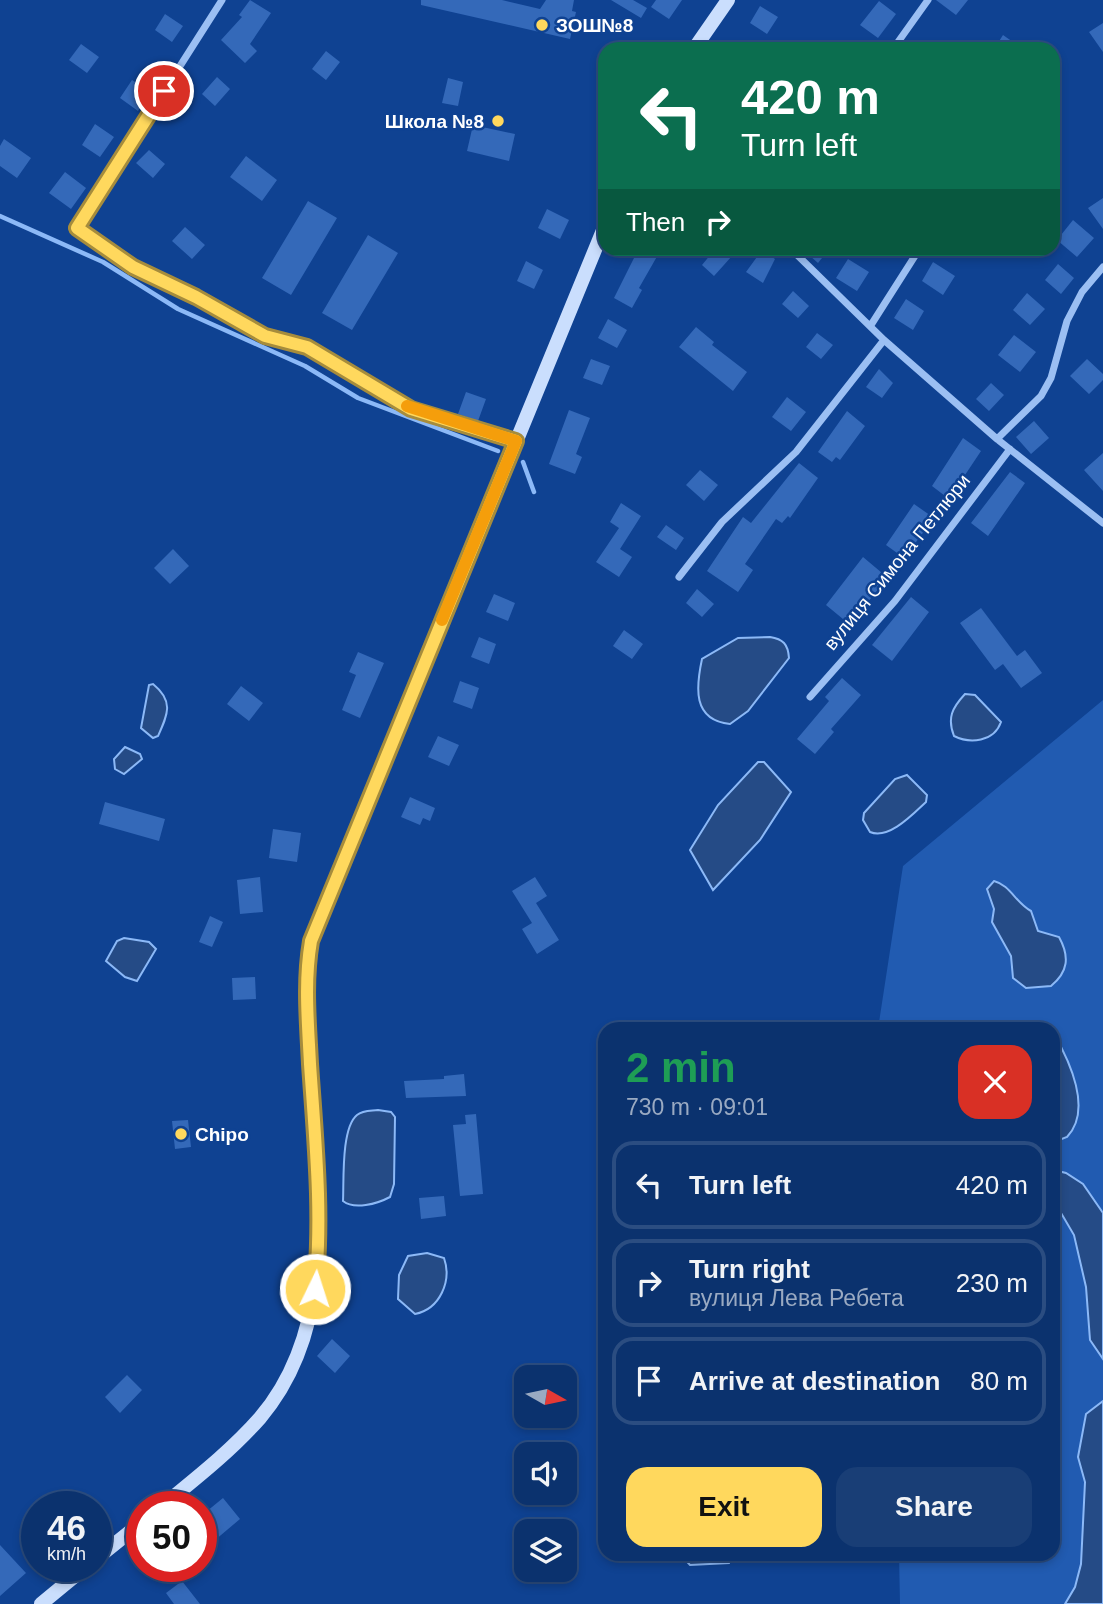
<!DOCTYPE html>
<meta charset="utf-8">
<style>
body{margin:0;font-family:Helvetica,sans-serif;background:#193e76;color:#f1f3f6;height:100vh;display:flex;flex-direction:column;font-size:26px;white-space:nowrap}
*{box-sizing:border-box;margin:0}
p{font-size:23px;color:#9aaac2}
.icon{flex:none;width:38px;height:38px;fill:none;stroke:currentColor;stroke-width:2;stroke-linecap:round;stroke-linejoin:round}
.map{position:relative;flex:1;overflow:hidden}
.panel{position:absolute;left:598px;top:1022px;width:462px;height:539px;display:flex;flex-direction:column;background:#0b326e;border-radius:21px;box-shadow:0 4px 10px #0003,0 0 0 2px #2b4d81}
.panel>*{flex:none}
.banner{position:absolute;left:598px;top:42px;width:462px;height:214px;border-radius:21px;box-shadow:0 4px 10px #0003,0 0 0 2px #2b4d81;background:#0b6e4f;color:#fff;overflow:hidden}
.needle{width:46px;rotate:99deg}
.buttons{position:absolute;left:514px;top:1365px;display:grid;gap:14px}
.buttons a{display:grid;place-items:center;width:63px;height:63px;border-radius:14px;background:#0b326e;box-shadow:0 4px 10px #0003,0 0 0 2px #2b4d81;font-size:35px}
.speed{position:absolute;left:21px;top:1491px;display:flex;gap:14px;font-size:35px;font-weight:700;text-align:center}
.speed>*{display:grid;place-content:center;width:91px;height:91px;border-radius:50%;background:#0b326e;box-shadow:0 4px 10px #0003,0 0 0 2px #2b4d81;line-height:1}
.speed small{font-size:18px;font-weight:400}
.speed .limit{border:10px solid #d22;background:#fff;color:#111}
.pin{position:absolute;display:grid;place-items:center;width:60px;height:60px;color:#fff;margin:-30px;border:4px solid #fff;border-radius:50%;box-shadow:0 2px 7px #0007}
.me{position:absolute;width:77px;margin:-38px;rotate:4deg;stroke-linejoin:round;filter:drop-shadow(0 0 5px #0008)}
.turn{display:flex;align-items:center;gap:24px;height:147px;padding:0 28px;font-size:32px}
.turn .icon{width:91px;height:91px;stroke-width:2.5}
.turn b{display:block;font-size:49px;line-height:60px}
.then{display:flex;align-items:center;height:66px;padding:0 28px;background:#0003;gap:14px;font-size:26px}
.round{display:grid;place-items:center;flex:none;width:74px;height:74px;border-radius:21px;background:#193e76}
.overview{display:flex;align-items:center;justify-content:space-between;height:119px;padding:0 28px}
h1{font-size:42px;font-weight:600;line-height:52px;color:#1e9e55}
.action{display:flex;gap:14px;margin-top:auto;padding:14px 28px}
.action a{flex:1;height:80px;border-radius:21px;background:#ffd85d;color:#111;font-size:28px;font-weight:600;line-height:80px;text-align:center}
.action a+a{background:#193e76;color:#f1f3f6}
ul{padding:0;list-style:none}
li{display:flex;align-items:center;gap:21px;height:88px;margin:0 14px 10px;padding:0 14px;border:4px solid #2b4d81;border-radius:21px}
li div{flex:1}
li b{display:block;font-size:26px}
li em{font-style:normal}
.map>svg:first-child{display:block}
.green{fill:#215bb1}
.water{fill:#254b86;stroke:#8cb9f7;stroke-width:2}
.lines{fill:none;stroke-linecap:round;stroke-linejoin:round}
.stream{stroke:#8cb9f7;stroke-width:4.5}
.building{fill:#3469b9}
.street{stroke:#9bbff3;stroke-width:7}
.secondary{stroke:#cadefd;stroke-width:14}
.route-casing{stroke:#a68c3c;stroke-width:18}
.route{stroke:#ffd85d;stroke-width:12}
.slow{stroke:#f59e0b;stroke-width:12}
.poi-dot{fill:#ffd85d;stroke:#0f4292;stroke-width:2.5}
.labels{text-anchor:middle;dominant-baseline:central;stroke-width:5;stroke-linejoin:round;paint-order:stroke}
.poi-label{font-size:19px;font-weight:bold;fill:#fff;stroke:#0f4292;text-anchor:start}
.street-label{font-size:19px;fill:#fff;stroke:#0f4292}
</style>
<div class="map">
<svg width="1103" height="1604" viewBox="0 0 1103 1604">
<rect width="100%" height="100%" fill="#0f4292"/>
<path class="green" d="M 1103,700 L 1103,1604 L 900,1604 L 899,1554 L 1054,1554 L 1054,1029 L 878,1029 L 903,866 Z"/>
<path class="water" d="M 770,637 C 783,639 788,644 789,658 L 748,711 L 730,724 C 692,720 696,687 702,659 L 738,638 Z
M 153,684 C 174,701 168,714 158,736 L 153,738 L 141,728 L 149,685 Z
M 965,694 L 975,695 L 1001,722 C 994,742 970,744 954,736 C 947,718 952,708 965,694 Z
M 125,747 L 140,754 L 142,759 L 124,774 L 115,769 L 114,759 Z
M 758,762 L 764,762 L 791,792 L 760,840 L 713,890 L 690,850 L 718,805 Z
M 907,775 L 927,795 L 926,802 C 913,814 889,840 870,832 L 863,820 L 864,813 L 895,779 Z
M 994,881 C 1010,885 1016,903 1031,911 L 1038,931 L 1059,937 C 1070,957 1068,972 1051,986 L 1026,988 L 1013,978 L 1011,956 L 992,922 L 994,909 L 987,889 Z
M 124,938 L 149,942 L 156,949 L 137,981 L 125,977 L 106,961 L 117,941 Z
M 1054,1034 C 1069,1060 1093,1110 1067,1137 L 1054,1142 Z
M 378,1110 L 391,1112 L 395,1117 L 394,1184 L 390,1197 C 377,1204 354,1210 343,1201 C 344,1181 341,1128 357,1115 C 363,1110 371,1111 378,1110 Z
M 1054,1170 L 1066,1173 L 1083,1184 L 1103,1213 L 1103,1359 L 1090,1340 L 1086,1287 L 1074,1235 L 1054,1201 Z
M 427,1253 L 444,1258 C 452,1281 440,1309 415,1314 L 398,1299 L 399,1275 L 408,1256 Z
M 1103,1401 L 1103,1604 L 1065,1604 L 1075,1587 L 1081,1564 L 1085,1482 L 1078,1457 L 1086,1414 Z
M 680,1554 L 734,1554 L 729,1563 L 690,1565 Z"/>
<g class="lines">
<path class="stream" d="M 0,216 L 103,262 L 178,309 L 305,366 L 358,398 L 498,451
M 523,462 L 534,492"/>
</g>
<path class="building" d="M 250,0 L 271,13 L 250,44 L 257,51 L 245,63 L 221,40 L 242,17 L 239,15 Z
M 421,0 L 502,0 L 540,9 L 546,0 L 574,0 L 572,11 L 576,12 L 570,39 L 421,5 Z
M 611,0 L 633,0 L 647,8 L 641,18 Z
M 656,0 L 682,0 L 669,19 L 651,7 Z
M 936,0 L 968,0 L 956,15 Z
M 879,1 L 896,14 L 878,38 L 860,25 Z
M 760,6 L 778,17 L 767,34 L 750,23 Z
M 165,14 L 183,26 L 172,42 L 155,30 Z
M 1103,23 L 1103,52 L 1089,32 Z
M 1003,35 L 1023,49 L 994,49 Z
M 81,44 L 99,57 L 87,73 L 69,60 Z
M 326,51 L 340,62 L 326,80 L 312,69 Z
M 217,77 L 230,89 L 215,106 L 202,94 Z
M 448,78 L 463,82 L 458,106 L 442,103 Z
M 132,80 L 151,92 L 138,111 L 120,98 Z
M 95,124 L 114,137 L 100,157 L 82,145 Z
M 473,125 L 515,134 L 509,161 L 467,151 Z
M 4,139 L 31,158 L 17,178 L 0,166 L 0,146 Z
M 149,150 L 165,164 L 153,178 L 136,163 Z
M 246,156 L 277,180 L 262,201 L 230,177 Z
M 65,172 L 86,188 L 71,209 L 49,193 Z
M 1103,198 L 1103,229 L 1088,208 Z
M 308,201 L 337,218 L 291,295 L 262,278 Z
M 547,209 L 569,220 L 560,239 L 538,228 Z
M 1073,220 L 1094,238 L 1077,257 L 1057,240 Z
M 185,227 L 205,245 L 192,259 L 172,241 Z
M 368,235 L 398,253 L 352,330 L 322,313 Z
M 639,248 L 651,248 L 659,253 L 639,288 L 642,290 L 632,308 L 614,298 Z
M 716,248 L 724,248 L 732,256 L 714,276 L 702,265 Z
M 801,248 L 830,248 L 818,263 Z
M 762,250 L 775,259 L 763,283 L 746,272 Z
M 848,259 L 869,272 L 857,291 L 836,278 Z
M 526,261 L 543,270 L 534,289 L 517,281 Z
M 933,262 L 955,276 L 943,295 L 922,281 Z
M 1058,264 L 1074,278 L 1061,294 L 1045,280 Z
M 793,291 L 809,306 L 798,318 L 782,304 Z
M 1027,293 L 1045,309 L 1030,325 L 1013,310 Z
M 906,299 L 924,311 L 913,330 L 894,318 Z
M 608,319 L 627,330 L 617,348 L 598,338 Z
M 696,327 L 714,342 L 712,345 L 747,372 L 733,391 L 679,347 Z
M 817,333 L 833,345 L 821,359 L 806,347 Z
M 1014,335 L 1036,352 L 1020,372 L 998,355 Z
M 591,359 L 610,366 L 602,385 L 583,378 Z
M 1087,359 L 1103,374 L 1103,380 L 1089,394 L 1070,376 Z
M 879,369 L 893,383 L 882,398 L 866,387 Z
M 991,383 L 1004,395 L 989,411 L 976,399 Z
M 466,392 L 486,399 L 478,421 L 458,414 Z
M 787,397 L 806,412 L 791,431 L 772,417 Z
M 569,410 L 590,418 L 576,454 L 582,457 L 575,474 L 549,464 Z
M 847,411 L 865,426 L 840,460 L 836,457 L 832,462 L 818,452 Z
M 1034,421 L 1049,438 L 1031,454 L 1016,437 Z
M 963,438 L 981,451 L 949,499 L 932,486 Z
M 1103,453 L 1103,491 L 1084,470 Z
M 799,463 L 818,478 L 790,518 L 788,516 L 782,523 L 776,519 L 745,564 L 753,570 L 738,592 L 707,571 L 743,517 L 751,523 Z
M 700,470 L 718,485 L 704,501 L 686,485 Z
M 1010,472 L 1025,483 L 988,536 L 971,523 Z
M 621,503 L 641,516 L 620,549 L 632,557 L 619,577 L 596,562 L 619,528 L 610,522 Z
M 914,504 L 934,518 L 904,558 L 886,545 Z
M 666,525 L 684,538 L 676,550 L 657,537 Z
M 173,549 L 189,566 L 170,584 L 154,568 Z
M 863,557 L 888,578 L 849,624 L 826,605 Z
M 697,589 L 714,604 L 702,617 L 686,603 Z
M 494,594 L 515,603 L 508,621 L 486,612 Z
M 911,597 L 929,612 L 892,661 L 872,645 Z
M 981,608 L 1017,656 L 1025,650 L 1042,673 L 1021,688 L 1003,664 L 995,670 L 960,623 Z
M 624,630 L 643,644 L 632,659 L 613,646 Z
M 479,637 L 496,644 L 489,664 L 471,657 Z
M 358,652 L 384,663 L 360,718 L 342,710 L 356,675 L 349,672 Z
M 842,678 L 861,695 L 831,729 L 834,732 L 815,754 L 797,739 L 829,701 L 825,697 Z
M 460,681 L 479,688 L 472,709 L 453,702 Z
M 241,686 L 263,703 L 249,721 L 227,704 Z
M 438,736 L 459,745 L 449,766 L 428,757 Z
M 410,797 L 435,808 L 430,821 L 423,818 L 420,825 L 401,817 Z
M 105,802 L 165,819 L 159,841 L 99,824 Z
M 273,829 L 301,833 L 297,862 L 269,858 Z
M 260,877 L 263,912 L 240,914 L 237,880 Z
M 535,877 L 547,896 L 536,903 L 559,940 L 537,954 L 522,929 L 532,923 L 512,891 Z
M 210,916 L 223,922 L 212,947 L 199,942 Z
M 255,977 L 256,999 L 233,1000 L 232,978 Z
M 464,1074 L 466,1096 L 406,1098 L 404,1081 L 444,1079 L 444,1076 Z
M 476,1114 L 483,1194 L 460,1196 L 453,1125 L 466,1124 L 465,1115 Z
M 188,1120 L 191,1147 L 175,1149 L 172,1121 Z
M 444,1196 L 446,1216 L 421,1219 L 419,1198 Z
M 332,1339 L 350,1356 L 335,1373 L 317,1356 Z
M 127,1375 L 142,1390 L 120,1413 L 105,1397 Z
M 223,1498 L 240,1519 L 208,1546 L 201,1537 L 201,1516 Z
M 0,1545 L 26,1573 L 0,1596 Z
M 182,1581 L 200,1604 L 174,1604 L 166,1593 Z"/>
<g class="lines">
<path class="street" d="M 222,0 L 77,228 L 133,267 L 196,297 L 265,336 L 307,347 L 411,409 L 516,441
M 893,49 L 928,0
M 790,248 L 884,340 L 997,439 L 1103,523
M 871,325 L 920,248
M 997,439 L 1041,396 L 1051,378 L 1067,321 L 1082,292 L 1103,267
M 679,577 L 722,522 L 796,452 L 884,340
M 810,697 L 895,601 L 1010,449"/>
<path class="secondary" d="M 694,49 L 728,0
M 161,1507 C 195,1479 230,1452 260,1418 C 340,1324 317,1192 311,1079 C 309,1032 304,988 311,941 L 606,223
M 96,1559 L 142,1522
M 41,1604 L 87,1566"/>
</g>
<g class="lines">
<g class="route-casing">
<path id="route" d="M 164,91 L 77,228 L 133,267 L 196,297 L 265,336 L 307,347 L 411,409 L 516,441 L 311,941 C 304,982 308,1022 310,1064 C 315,1138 323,1215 315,1289"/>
</g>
<use href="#route" class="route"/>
<path class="slow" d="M 407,406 L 516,441 L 442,620"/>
</g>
<g class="poi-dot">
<circle cx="542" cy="25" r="7"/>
<circle cx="498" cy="121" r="7"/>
<circle cx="181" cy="1134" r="7"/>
</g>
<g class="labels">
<g class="poi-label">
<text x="556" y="25">ЗОШ№8</text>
<text x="484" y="121" text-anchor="end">Школа №8</text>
<text x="195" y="1134">Chipo</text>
</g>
<g class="street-label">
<text transform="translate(897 562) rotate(-51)">вулиця Симона Петлюри</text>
</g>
</g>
</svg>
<div class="buttons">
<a><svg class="needle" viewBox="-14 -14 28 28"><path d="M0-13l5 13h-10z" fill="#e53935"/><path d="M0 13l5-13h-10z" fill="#9aaac2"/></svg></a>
<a><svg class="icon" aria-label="sound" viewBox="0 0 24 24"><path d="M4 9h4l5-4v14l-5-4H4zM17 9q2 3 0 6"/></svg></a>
<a><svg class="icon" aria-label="layers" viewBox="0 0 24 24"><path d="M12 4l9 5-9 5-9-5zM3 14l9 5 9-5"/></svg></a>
</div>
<div class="speed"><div>46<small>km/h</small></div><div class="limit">50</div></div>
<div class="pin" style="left:164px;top:91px;background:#d93025"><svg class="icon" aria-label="arrive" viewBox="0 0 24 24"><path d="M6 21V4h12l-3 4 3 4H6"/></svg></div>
<svg class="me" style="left:315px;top:1289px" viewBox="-20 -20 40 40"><circle r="17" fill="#ffd85d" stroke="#fff" stroke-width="3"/><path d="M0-11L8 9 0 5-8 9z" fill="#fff"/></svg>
<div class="banner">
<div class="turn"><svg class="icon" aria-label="left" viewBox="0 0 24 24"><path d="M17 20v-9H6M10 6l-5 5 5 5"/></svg><div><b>420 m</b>Turn left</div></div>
<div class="then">Then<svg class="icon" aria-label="right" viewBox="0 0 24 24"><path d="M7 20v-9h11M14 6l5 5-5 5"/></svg></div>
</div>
<section class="panel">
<div class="overview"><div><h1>2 min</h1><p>730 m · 09:01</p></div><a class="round" style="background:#d93025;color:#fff"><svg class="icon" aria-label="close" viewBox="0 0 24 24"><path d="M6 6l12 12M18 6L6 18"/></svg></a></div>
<ul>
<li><svg class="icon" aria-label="left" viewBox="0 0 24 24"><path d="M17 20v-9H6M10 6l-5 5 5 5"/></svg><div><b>Turn left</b></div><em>420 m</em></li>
<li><svg class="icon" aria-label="right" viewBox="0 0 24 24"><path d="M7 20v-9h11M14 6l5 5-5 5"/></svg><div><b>Turn right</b><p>вулиця Лева Ребета</p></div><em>230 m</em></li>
<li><svg class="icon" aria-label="arrive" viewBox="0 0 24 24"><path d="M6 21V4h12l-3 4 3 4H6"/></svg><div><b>Arrive at destination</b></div><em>80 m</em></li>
</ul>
<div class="action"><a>Exit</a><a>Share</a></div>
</section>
</div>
